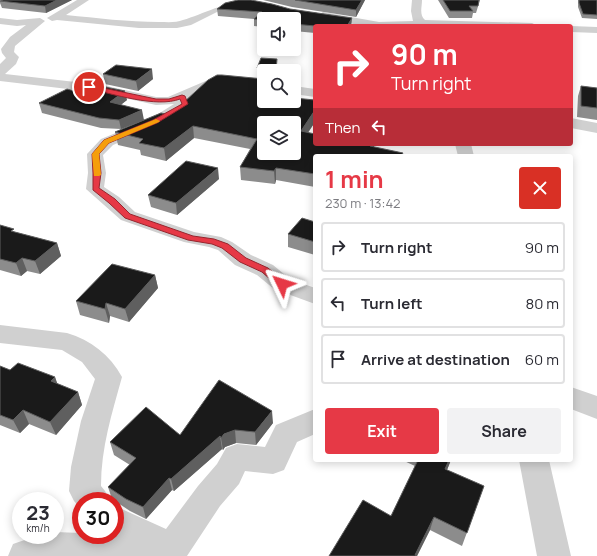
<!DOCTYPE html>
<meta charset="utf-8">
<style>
body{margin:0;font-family:Manrope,sans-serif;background:#f2f2f3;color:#2b2b33;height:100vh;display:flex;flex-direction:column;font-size:15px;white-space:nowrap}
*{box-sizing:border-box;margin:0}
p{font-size:13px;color:#7c7c81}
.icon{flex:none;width:22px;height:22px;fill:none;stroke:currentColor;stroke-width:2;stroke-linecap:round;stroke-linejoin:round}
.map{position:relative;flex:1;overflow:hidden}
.details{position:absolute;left:313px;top:154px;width:260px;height:308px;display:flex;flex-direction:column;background:#fff;border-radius:4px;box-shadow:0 2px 10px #0003}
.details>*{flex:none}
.banner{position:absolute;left:313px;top:24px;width:260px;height:122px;border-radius:4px;box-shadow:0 2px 10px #0003;background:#e63946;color:#fff;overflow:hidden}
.buttons{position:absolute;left:257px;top:12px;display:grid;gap:8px}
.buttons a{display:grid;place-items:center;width:44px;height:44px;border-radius:4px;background:#fff;box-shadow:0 2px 10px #0003;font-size:20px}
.speed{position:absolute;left:12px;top:492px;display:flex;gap:8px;font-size:20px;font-weight:700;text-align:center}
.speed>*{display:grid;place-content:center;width:52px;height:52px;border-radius:50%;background:#fff;box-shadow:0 2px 10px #0003;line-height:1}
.speed small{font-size:10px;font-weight:400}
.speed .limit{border:6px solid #d22;background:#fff;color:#111}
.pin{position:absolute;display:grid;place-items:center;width:34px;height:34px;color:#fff;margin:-17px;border:2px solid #fff;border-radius:50%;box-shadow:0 1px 4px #0007}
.me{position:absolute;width:44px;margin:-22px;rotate:311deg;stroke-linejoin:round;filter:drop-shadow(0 0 3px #0008)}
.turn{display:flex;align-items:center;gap:14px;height:84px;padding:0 12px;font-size:18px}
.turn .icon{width:52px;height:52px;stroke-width:2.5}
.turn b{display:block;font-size:28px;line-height:34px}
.then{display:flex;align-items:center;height:38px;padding:0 12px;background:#0003;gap:8px;font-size:15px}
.round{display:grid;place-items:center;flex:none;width:42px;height:42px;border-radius:4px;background:#f2f2f3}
.overview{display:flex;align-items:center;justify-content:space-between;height:68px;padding:0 12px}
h1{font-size:24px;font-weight:700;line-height:30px;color:#e63946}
.primary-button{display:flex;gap:8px;margin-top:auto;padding:8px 12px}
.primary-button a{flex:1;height:46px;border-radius:4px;background:#e63946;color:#fff;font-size:16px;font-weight:700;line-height:46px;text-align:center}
.primary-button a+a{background:#f2f2f3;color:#2b2b33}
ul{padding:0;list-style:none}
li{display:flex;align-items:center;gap:12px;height:50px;margin:0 8px 6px;padding:0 4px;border:2px solid #e1e1e2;border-radius:4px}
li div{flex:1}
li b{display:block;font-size:15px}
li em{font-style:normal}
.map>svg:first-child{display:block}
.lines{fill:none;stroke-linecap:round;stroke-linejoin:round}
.minor{fill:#d0d0d0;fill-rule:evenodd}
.wall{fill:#8c8c8c}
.shaded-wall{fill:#5f5f5f}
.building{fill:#1a1a1a;stroke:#5f5f5f;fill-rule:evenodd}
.route{fill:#e63946;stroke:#96252e}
.slow{fill:#f59e0b}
</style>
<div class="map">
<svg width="597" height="556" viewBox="0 0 597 556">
<rect width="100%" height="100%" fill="#fff"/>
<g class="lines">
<path class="minor" d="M 77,0 L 89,0 L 66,15 C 97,18 128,22 159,22 C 167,22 176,23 183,20 C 203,14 229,0 250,1 L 249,3 L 225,8 L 191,25 L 177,28 L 139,28 L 57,20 L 52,21 L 47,18 Z
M 412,0 L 422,0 C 422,7 419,15 425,20 L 532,23 L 538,26 L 364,26 L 323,18 L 318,15 L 323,12 L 379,22 L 413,21 L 411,11 Z
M 0,18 L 17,20 L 40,18 L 45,21 L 15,46 L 14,52 L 19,57 L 16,64 L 5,74 L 102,85 L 156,97 L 168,97 L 215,77 L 223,76 L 264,81 L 264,89 L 223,84 L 218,85 L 190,97 L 192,104 L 190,107 L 160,125 L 113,145 L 103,155 L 106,173 L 104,187 L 119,197 L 135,212 L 194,232 L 221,237 L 232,242 L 251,255 L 273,265 L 290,279 L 315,288 L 315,304 L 274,289 L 257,275 L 235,265 L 218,250 L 209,247 L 184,242 L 121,220 L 86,189 L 88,173 L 87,154 L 101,139 L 150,119 L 174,104 L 156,105 L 102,93 L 0,81 L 0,64 L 6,58 L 2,53 L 1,49 L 10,37 L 26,25 L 17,26 L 0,24 Z
M 570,26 L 571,26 L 597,27 L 597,33 L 571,32 L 571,26 Z
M 294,86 L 315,89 L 315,97 L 294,94 Z
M 571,118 L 597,123 L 597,133 L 571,128 Z
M 455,144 L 471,144 L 474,156 L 458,156 Z
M 0,325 L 67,333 C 91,340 110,355 122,377 C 112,413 101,448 101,486 L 105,491 L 110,501 L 81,501 L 81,509 L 74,501 L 69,491 L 71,467 L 81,421 L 95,379 L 82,362 L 62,350 L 0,343 Z
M 571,387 L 597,396 L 597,419 L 571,409 Z
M 315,409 L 315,434 L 297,442 L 284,470 L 273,474 L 245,471 L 239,484 L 220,506 L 187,556 L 8,556 L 13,544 L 39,535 L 55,535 L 55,532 L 81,533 L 81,535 L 115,535 L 115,506 L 166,529 L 198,486 L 217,464 L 226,448 L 237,444 L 265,447 L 276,425 Z
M 519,460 L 549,460 L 571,556 L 537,556 Z"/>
</g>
<path class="wall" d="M 72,0 L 46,13 L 2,8 L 0,3 L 0,1 Z
M 263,0 L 365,0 L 356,17 L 292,7 Z
M 438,0 L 480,0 L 476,13 L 473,13 L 472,18 L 449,18 Z
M 578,0 L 597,0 L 597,19 L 582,18 L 578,7 Z
M 217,9 L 290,9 L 352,18 L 351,25 L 315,26 L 315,33 L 294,31 L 294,19 L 264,19 L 264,27 L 254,26 L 254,19 L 218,16 Z
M 257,68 L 277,71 L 264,71 L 264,101 L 315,122 L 308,133 L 315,144 L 375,144 L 373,147 L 403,153 L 403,156 L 315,156 L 315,187 L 276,180 L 275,184 L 241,180 L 240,167 L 250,149 L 194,138 L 166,161 L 141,155 L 140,150 L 118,145 L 115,132 L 170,115 L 258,78 Z
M 103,74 L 153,79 L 138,91 L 105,84 Z
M 581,86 L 597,88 L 597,120 L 577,117 L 578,96 Z
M 78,92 L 127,100 L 120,105 L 144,120 L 121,129 L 101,128 L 42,113 L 39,103 Z
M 219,179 L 177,215 L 151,207 L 148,195 Z
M 315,222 L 315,255 L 288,247 L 288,234 Z
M 0,225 L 15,232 L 57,243 L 61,256 L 40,274 L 27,271 L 21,276 L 0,270 Z
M 155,275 L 158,288 L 129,322 L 110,316 L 109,323 L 80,315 L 76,301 Z
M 0,366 L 10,370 L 55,377 L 57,384 L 78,392 L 82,405 L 56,435 L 29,424 L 20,433 L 0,425 Z
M 273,423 L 256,445 L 236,443 L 225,447 L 223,450 L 222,449 L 174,491 L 172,490 L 146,519 L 130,511 L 112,499 L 108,487 L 130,465 L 114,455 L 110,442 L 180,435 Z
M 402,460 L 451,460 L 447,470 L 484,486 L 462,546 L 430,530 L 417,556 L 391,516 L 415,466 Z"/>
<path class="shaded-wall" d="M 57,0 L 72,0 L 46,13 L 45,6 Z
M 362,0 L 365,0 L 356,17 L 356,10 Z
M 352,18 L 351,26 L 347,26 Z
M 152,69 L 153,79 L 138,91 L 136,81 Z
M 125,91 L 127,100 L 112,112 L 110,102 Z
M 142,110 L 144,120 L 121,129 L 119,120 Z
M 315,110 L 315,122 L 300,144 L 301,131 Z
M 193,126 L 194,138 L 166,161 L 164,148 Z
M 370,144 L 375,144 L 370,156 Z
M 218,168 L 219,179 L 177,215 L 176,203 Z
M 276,168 L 276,180 L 275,184 L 274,171 Z
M 57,243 L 61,256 L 40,274 L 35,261 Z
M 22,258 L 27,271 L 21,276 L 16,263 Z
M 155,275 L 158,288 L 129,322 L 125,309 Z
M 106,303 L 110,316 L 109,323 L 105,309 Z
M 55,377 L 60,391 L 51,381 Z
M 78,392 L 82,405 L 56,435 L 50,422 Z
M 23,410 L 29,424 L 20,433 L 13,420 Z
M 272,411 L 273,423 L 256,445 L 255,432 Z
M 235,430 L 236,443 L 225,447 L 223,450 L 221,438 L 224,434 Z
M 220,436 L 222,449 L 174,491 L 171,479 Z
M 449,460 L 451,460 L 442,482 L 445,469 Z
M 169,478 L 172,490 L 146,519 L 143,507 Z
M 434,517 L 430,530 L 417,556 L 415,555 Z"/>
<path class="building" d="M 3,0 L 57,0 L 45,6 L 0,1 Z
M 238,0 L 251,0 L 272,4 L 290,9 L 352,18 L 347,26 L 315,26 L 294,24 L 294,19 L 264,19 L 264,20 L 254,19 L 262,12 L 217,9 L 225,3 Z
M 295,0 L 362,0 L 356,10 Z
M 443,0 L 479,0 L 478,6 L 469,6 L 473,11 L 450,11 Z
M 579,0 L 597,0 L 597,15 L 583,14 L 579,3 Z
M 261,58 L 277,59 L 276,71 L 265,71 L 265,69 L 257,68 Z
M 116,65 L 152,69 L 136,81 L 103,74 Z
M 217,75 L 222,75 L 264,79 L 264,101 L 294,101 L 294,98 L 315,100 L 315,110 L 301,131 L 315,134 L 315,144 L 370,144 L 370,146 L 403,153 L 401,156 L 315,156 L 315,174 L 276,168 L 274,171 L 240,167 L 257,139 L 193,126 L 164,148 L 139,143 L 143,139 L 115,132 L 161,113 L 170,115 L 208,80 ZM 264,123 L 294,123 L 294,153 L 264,153 Z
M 90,84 L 125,91 L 110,102 L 142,110 L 119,120 L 99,118 L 39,103 L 67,89 L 78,92 Z
M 581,86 L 597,88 L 597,108 L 581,106 Z
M 186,161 L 218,168 L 176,203 L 148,195 Z
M 302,218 L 315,222 L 315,242 L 288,234 Z
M 0,225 L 14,229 L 11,231 L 57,243 L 35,261 L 22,258 L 16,263 L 0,259 Z
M 112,264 L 155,275 L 125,309 L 106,303 L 105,309 L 76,301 Z
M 18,363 L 55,377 L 51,381 L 78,392 L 50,422 L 23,410 L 13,420 L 0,415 L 0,366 L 10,370 Z
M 219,380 L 272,411 L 255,432 L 235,430 L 224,434 L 221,438 L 220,436 L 171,479 L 169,478 L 143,507 L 126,499 L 108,487 L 136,458 L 110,442 L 146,407 L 180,435 Z
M 418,460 L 449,460 L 445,469 L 484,486 L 467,533 L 434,517 L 415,555 L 417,556 L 329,556 L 363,500 L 391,516 Z"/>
<path class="route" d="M 89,85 L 156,99 L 169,99 L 182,95 L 185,96 L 188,104 L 157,123 L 109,143 L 99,154 L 101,173 L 99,188 L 115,199 L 130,214 L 193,236 L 214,239 L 228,244 L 246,258 L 268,268 L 285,282 L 287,284 L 285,287 L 279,287 L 262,272 L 240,262 L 222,248 L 212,244 L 188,240 L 125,218 L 109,203 L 93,190 L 93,173 L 92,154 L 104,140 L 153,120 L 182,104 L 180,99 C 157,108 112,94 87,88 L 86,87 Z"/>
<path class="slow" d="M 156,119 L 160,121 L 159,122 L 109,143 L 99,154 L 101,175 L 99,176 L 94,176 L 92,154 L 104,140 Z"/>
</svg>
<div class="buttons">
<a><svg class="icon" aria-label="sound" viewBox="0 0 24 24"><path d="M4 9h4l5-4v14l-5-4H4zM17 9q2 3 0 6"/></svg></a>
<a><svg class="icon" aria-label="search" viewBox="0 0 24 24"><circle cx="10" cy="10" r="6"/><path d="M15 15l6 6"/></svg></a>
<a><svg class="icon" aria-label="layers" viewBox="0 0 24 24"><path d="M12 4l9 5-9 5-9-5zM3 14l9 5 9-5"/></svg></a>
</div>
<div class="speed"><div>23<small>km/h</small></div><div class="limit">30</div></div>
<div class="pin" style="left:89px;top:87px;background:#d93025"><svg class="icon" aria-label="arrive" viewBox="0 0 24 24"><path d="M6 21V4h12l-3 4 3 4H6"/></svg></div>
<svg class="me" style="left:282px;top:284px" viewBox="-20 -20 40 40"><path d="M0-17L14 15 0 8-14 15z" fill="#e63946" stroke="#fff" stroke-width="4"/></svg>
<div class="banner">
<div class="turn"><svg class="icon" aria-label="right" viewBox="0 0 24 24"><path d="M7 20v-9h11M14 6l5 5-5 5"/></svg><div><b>90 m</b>Turn right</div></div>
<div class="then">Then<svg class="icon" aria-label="left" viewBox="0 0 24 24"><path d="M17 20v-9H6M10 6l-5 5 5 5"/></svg></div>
</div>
<section class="details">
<div class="overview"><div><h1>1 min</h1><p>230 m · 13:42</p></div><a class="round" style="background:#d93025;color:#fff"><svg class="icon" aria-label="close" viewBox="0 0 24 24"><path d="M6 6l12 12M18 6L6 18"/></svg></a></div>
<ul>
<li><svg class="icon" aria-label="right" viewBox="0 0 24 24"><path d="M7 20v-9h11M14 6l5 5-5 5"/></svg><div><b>Turn right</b></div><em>90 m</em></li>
<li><svg class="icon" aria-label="left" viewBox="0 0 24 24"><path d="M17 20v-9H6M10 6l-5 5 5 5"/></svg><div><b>Turn left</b></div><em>80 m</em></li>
<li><svg class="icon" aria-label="arrive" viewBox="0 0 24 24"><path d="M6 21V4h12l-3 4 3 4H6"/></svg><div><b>Arrive at destination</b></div><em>60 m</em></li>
</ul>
<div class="primary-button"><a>Exit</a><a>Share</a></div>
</section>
</div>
